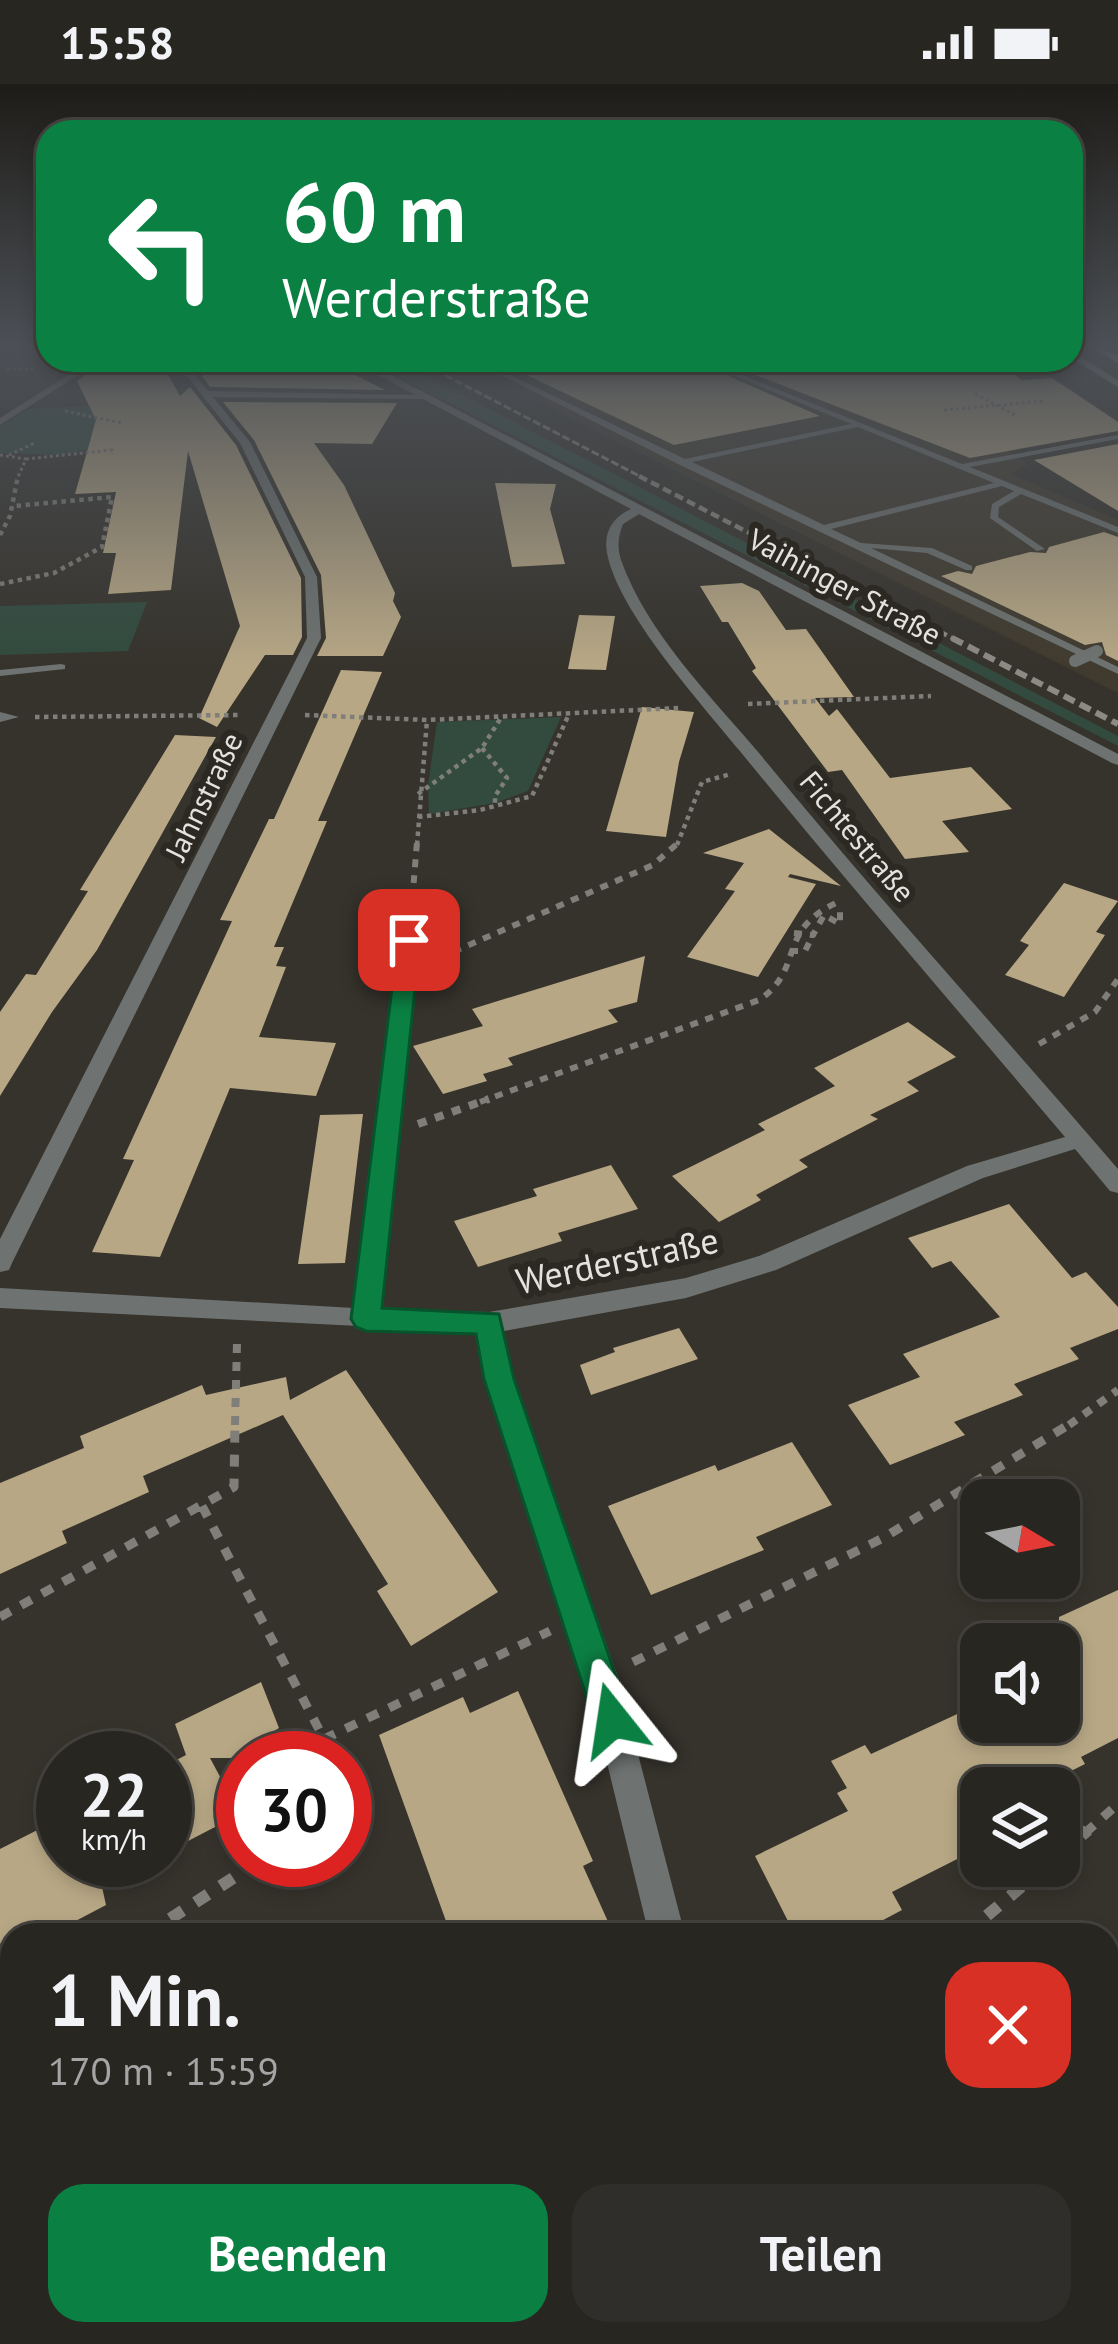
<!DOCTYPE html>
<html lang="de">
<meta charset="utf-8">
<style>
body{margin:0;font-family:"PT Sans",sans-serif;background:#302e2a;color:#f1f3f6;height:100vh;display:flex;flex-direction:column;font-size:45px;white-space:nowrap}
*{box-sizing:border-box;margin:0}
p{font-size:39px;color:#a5a5a5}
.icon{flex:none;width:66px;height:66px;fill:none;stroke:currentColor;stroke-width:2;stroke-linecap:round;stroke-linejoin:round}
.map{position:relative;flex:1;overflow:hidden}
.drawer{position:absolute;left:0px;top:1839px;width:1119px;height:423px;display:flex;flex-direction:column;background:#282621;border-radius:36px 36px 0 0;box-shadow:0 6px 18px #0003,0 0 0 3px #44433f}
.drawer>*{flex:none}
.top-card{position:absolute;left:36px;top:36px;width:1047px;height:252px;border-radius:36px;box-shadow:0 6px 18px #0003,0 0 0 3px #44433f;background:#0b8043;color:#fff;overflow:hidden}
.needle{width:78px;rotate:100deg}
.tools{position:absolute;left:960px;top:1395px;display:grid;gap:24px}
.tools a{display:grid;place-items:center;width:120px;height:120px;border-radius:24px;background:#282621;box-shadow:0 6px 18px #0003,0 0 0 3px #44433f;font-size:60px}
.speed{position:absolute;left:36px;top:1647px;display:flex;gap:24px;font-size:60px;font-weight:700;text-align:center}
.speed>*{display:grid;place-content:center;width:156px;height:156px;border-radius:50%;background:#282621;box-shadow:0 6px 18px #0003,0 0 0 3px #44433f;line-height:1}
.speed small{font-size:30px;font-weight:400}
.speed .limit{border:18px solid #d22;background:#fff;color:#111}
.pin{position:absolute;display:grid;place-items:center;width:102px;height:102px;color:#fff;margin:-51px;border-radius:24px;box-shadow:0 6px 18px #0006}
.me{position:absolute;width:132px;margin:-66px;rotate:345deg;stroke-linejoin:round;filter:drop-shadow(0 0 9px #0008)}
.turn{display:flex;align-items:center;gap:42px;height:252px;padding:0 48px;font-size:54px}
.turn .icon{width:156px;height:156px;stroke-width:2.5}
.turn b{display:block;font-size:84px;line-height:102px}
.round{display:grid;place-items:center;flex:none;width:126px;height:126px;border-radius:36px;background:#302e2a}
.overview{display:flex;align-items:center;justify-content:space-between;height:204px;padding:0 48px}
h1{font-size:72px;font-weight:600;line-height:90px}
.button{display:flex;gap:24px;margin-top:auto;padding:24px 48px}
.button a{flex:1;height:138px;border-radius:36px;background:#0b8043;color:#fff;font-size:48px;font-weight:600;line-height:138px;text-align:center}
.button a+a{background:#302e2a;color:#f1f3f6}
.status{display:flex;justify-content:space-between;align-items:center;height:84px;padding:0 60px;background:#282621;direction:ltr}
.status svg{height:33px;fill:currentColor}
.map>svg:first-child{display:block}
.built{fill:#413b2f}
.green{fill:#324b3e}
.building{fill:#b7a785}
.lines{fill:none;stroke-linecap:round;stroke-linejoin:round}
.path-far5{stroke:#807e78;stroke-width:3;stroke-dasharray:3 3;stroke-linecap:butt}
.path-far4{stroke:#807e78;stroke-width:4.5;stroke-dasharray:4.5 4.5;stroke-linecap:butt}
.path-far3{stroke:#807e78;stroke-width:6;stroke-dasharray:8 8;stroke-linecap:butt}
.path-far2{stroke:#807e78;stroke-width:8;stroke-dasharray:9 9;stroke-linecap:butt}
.path-far1{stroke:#807e78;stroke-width:9;stroke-dasharray:12 12;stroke-linecap:butt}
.path{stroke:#807e78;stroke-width:12;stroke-dasharray:15 15;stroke-linecap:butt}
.lane{fill:#6e7371;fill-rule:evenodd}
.street{fill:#6e7371;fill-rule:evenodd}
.secondary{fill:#8f9694;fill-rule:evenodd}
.highway{fill:#bfcac6;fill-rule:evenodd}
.rail-far2{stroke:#8d8a84;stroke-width:3;stroke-dasharray:8 3;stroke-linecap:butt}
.rail-far1{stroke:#8d8a84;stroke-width:4.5;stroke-dasharray:9 4.5;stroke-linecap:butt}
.rail{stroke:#8d8a84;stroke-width:6;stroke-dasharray:12 6;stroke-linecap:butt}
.lane-bridge{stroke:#6e7371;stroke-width:12}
.route{fill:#0b8043;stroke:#07532c;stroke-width:3}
.labels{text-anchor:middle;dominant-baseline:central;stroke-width:12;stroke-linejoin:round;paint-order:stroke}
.far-street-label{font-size:30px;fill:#e4e2dd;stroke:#2c2922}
.street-label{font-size:36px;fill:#e4e2dd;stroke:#2c2922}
</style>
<div class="status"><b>15:58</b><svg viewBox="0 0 49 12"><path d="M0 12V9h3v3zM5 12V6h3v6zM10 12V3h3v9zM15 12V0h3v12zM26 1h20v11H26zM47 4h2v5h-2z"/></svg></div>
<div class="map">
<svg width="1118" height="2260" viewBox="0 0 1118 2260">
<rect width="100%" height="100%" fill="#36332c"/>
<path class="built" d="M 455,276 L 1007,276 L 1046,288 L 1118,336 L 1118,343 L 989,354 L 1028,380 L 1011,390 L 1118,436 L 1118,609 Z"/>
<path class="green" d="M 366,276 L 395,276 L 1118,652 L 1118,662 Z
M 108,321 L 129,358 L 59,371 L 0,369 L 0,343 L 28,325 Z
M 147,518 L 128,567 L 0,571 L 0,522 Z
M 561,633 L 528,707 L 495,719 L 429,730 L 428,701 L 437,638 Z"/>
<path class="building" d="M 106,276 L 160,276 L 180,312 L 190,303 L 236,361 L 301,494 L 302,553 L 293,571 L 265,571 L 217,643 L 199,634 L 240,542 L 188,367 L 171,506 L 108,510 L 116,469 L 103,469 L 116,408 L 75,410 L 96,336 L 77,297 Z
M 495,276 L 692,276 L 820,332 L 674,361 Z
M 717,276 L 750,276 L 751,282 L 992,276 L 1022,296 L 1052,294 L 1118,338 L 1118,347 L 970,374 Z
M 216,278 L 333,280 L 385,306 L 210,303 L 202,292 Z
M 223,318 L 397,319 L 372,360 L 314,359 L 344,401 L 395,509 L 393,517 L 401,533 L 383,572 L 317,572 L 326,554 L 321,491 L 254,356 Z
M 1118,360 L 1118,427 L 1034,376 Z
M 495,399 L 556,400 L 550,425 L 565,480 L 512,483 Z
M 1104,448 L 1118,453 L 1118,577 L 1106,571 L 1102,558 L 1085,561 L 941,492 L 958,487 L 972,490 L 976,482 L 1030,468 L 1046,469 L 1049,463 Z
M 742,499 L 759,507 L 786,546 L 806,545 L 854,613 L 815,614 L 829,632 L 837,625 L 890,694 L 971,683 L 1012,725 L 942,737 L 969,768 L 905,775 L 842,686 L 828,688 L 752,587 L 756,584 L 728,538 L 722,538 L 700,502 Z
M 579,531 L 615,532 L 606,586 L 568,585 Z
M 341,586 L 382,588 L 318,737 L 327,737 L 274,863 L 284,863 L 276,882 L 286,883 L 259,953 L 336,959 L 316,1012 L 230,1004 L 160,1173 L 92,1168 L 134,1076 L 123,1075 L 232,837 L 220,836 L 269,735 L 274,735 Z
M 642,623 L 694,628 L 679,678 L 666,753 L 606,747 Z
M 175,651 L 216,653 L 97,866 L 52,928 L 0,1012 L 0,928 L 26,890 L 36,891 L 88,807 L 80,806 Z
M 769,745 L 841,802 L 790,790 L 788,793 L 816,800 L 758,893 L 687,873 L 735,807 L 725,805 L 744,779 L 703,769 Z
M 1064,799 L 1118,817 L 1096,848 L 1105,851 L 1064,913 L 1005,891 L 1029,861 L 1020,857 Z
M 645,872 L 637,918 L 608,926 L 618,938 L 508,974 L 513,981 L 483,990 L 487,997 L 443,1010 L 413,962 L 483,942 L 472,925 Z
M 908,938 L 956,973 L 907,998 L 919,1007 L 870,1031 L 878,1035 L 799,1076 L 808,1083 L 756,1111 L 761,1116 L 719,1138 L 672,1092 L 765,1046 L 758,1040 L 835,1002 L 814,984 Z
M 363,1030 L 345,1179 L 298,1180 L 320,1031 Z
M 611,1081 L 638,1125 L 558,1149 L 562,1157 L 478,1183 L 454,1137 L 537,1112 L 533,1105 Z
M 1009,1120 L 1072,1194 L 1086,1188 L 1118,1223 L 1118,1245 L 1070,1264 L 1079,1275 L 1014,1300 L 1023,1311 L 954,1338 L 965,1351 L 890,1381 L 848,1321 L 920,1293 L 903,1270 L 1000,1233 L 951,1177 L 932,1184 L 908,1154 Z
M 679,1244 L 698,1275 L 591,1311 L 580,1281 L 615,1268 L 613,1264 Z
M 346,1286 L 498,1508 L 411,1562 L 377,1507 L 388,1500 L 283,1331 L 143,1392 L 149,1408 L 62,1447 L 67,1459 L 0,1490 L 0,1399 L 84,1364 L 80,1352 L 202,1301 L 206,1311 L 286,1293 L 290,1316 Z
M 792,1358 L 832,1421 L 756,1453 L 764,1466 L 651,1511 L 608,1422 L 715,1381 L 718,1387 Z
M 1118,1506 L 1118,1654 L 1081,1673 L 1085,1680 L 1037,1704 L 981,1704 L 981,1763 L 892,1808 L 902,1826 L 855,1851 L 795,1851 L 755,1772 L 848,1727 L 837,1709 L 847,1704 L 831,1677 L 865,1661 L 871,1670 L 981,1619 L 981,1638 L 1059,1638 L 1059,1533 Z
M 261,1598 L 279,1644 L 231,1674 L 210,1674 L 240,1730 L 165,1769 L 165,1682 L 186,1671 L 175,1640 Z
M 518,1607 L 593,1777 L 583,1782 L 614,1851 L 451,1851 L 379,1651 L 463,1613 L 470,1629 Z
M 63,1733 L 63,1776 L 152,1776 L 102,1803 L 106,1821 L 49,1851 L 12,1851 L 12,1870 L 0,1877 L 0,1765 Z"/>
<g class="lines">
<path class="path-far5" d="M 7,285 L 33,285
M 975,310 L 1017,332
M 944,326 L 1046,317
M 65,327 L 122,339
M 0,371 L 26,375 L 17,395
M 9,371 L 35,359
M 26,375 L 112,366 L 112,370"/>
<path class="path-far4" d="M 0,451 L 10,432 L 18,392
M 0,500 L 54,489 L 102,463 L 112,413 L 15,422
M 748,620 L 931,612
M 305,631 L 427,636 L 679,624
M 35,633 L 242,631
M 482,664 L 507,694 L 495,712 L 495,722
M 418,710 L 482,664 L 502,632
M 418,733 L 480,726 L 532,712 L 569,630
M 417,761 L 427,636
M 677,761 L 702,698 L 731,690"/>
<path class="path-far3" d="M 411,831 L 417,758
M 794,849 L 813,851 L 824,831 L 840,840 L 840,826
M 790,867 L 805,867 L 813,851
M 439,874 L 653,781 L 679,758
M 1039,960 L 1095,928 L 1118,895
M 480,1018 L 759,916 C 805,885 776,847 836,819"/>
<path class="path-far2" d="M 418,1040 L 489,1015
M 235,1341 L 237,1259
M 1069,1341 L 1118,1306"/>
<path class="path-far1" d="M 202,1422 L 324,1655 L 324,1674
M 0,1533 L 234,1403 L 235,1338
M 633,1578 L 883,1454 L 1073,1338
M 324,1655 L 550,1547
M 1085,1749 L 1118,1720"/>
<path class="path" d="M 1059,1771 L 1088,1746
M 145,1851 L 261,1776
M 964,1851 L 1046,1782
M 0,1950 L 12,1942
M 344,2260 L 351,2250"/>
<path class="lane" d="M 471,276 L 479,276 L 685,375 L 851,340 L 696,276 L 705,276 L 962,380 L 1118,351 L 1118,355 L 970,383 L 1118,443 L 1118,449 L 1021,410 L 999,423 L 998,433 L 1045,465 L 1037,467 L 990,434 L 992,420 L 1014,407 L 1002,402 L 831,445 L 861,459 L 932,464 L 972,482 L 972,486 L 966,486 L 927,469 L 871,464 L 1118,583 L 1118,590 L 678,380 ZM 858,343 L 994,399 L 824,441 L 692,378 Z
M 61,580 L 65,581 L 65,585 L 0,592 L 0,586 Z"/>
<path class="street" d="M 92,276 L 102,276 L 0,341 L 0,334 Z
M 174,276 L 183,276 L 208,307 L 415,311 L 351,276 L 362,276 L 1118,670 L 1118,681 L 1112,679 L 639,430 L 623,440 C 618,453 617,463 621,476 C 647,549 710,611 759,669 C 875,811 999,946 1118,1085 L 1118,1109 L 1110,1107 L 1075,1065 L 983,1094 L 776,1186 L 686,1214 L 504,1247 L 512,1295 L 618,1593 L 685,1851 L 649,1851 L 586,1593 L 486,1295 L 478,1248 L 0,1224 L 0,1204 L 354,1224 L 399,856 L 409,850 L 419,856 L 380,1225 L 489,1228 L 686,1194 L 759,1172 L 967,1082 L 1065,1053 C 956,924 846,797 739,666 C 701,619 618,528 607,469 C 603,448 613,433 631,425 L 423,315 L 213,313 L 250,358 L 317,493 L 321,554 L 12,1179 L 9,1186 L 0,1188 L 0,1155 L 307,554 L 305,493 L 240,359 Z
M 0,628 L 19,633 L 0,638 Z
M 755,2250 L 799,2250 L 800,2260 L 756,2260 Z"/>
<path class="secondary" d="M 1071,267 L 1118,296 L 1118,303 L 1071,274 Z"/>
<path class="highway" d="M 1095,264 L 1118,270 L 1118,280 Z"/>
<path class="rail-far2" d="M 416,276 L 645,395"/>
<path class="rail-far1" d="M 639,392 L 958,557"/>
<path class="rail" d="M 952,554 L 1118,640"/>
<path class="lane-bridge" d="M 1075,577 L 1097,567"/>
</g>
<linearGradient id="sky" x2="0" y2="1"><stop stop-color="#1e1c18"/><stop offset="0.45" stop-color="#4c5056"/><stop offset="1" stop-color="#4c5056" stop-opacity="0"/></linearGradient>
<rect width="1118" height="581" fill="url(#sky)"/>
<path class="route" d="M 409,849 L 420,856 L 382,1224 L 499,1230 L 514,1295 L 631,1636 L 626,1649 L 613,1655 L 599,1649 L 594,1636 L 484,1295 L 476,1250 L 366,1247 L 356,1243 L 351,1235 L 398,856 Z"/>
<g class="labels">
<g class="far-street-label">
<text transform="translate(845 502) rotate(28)">Vaihinger Straße</text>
<text transform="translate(203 712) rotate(-64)">Jahnstraße</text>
<text transform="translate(858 752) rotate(50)">Fichtestraße</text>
</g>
<g class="street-label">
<text transform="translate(617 1176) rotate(-12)">Werderstraße</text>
</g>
</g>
</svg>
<div class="tools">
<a><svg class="needle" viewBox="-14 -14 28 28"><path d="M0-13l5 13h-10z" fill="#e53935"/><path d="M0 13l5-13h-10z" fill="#a5a5a5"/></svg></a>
<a><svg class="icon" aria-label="sound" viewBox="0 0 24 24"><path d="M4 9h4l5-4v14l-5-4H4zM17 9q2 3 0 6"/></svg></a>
<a><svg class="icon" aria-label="layers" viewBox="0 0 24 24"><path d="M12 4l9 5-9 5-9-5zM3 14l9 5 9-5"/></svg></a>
</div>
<div class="speed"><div>22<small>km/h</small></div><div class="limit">30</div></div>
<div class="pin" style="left:409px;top:856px;background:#d93025"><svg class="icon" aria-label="arrive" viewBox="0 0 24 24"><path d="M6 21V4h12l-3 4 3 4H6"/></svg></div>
<svg class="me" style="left:613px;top:1636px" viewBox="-20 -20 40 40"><path d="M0-17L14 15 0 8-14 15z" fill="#0b8043" stroke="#fff" stroke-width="4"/></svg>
<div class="top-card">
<div class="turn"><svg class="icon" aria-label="left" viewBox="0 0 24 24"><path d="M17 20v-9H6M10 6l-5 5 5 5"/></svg><div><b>60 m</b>Werderstraße</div></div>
</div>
<section class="drawer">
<div class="overview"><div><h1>1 Min.</h1><p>170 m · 15:59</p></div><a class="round" style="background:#d93025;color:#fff"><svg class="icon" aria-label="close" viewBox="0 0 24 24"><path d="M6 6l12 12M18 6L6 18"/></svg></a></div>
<div class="button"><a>Beenden</a><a>Teilen</a></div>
</section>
</div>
